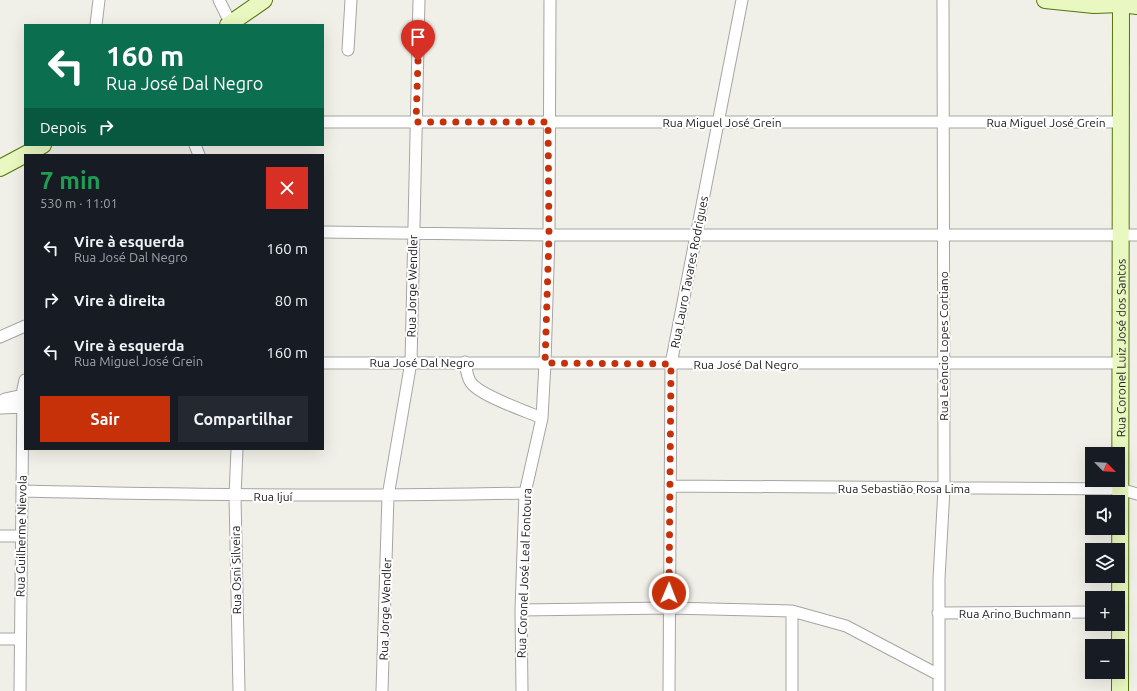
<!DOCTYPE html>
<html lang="pt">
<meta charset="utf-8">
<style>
body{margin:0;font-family:Ubuntu,sans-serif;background:#242831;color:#f1f3f6;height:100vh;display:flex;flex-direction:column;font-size:15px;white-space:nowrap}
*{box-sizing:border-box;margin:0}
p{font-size:13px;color:#9ea1a6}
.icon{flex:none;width:22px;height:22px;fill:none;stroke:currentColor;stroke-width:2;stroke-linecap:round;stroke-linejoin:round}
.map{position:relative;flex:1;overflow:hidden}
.side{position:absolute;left:24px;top:154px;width:300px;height:296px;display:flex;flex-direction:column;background:#171b24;border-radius:0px;box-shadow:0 4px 16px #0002}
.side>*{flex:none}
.guide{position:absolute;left:24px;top:24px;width:300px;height:122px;border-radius:0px;box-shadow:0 4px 16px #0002;background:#0b6e4f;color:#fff;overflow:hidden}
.needle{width:26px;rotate:114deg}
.fabs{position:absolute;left:1085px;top:447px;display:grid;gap:8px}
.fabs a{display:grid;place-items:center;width:40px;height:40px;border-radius:0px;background:#171b24;box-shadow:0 4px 16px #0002;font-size:20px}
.pin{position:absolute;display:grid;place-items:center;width:34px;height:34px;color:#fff;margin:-41px -17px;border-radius:50% 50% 50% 0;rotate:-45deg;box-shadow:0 0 4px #0007}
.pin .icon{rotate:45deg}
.me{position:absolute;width:44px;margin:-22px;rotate:1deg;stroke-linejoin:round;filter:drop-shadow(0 0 3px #0008)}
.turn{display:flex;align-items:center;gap:14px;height:84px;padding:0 16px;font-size:18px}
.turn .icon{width:52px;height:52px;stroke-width:2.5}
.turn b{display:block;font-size:28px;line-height:34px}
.then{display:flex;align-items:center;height:38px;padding:0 16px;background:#0003;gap:8px;font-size:15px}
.round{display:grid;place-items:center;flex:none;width:42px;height:42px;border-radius:0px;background:#242831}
.headline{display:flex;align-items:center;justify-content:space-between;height:68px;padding:0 16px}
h1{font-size:24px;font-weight:700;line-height:30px;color:#1e9e55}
.action{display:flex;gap:8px;margin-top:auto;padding:8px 16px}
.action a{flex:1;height:46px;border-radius:0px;background:#c7310a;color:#fff;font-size:16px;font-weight:700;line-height:46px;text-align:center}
.action a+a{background:#242831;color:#f1f3f6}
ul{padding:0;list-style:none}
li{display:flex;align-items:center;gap:12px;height:52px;padding:0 16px}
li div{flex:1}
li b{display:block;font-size:15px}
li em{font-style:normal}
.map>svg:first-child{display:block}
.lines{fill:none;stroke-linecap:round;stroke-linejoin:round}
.minor-casing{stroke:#a5a5a5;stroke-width:13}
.secondary-casing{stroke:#54750b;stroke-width:18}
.minor{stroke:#fff;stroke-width:11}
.secondary{stroke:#e9f7c0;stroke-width:16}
.route{stroke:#c7310a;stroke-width:7;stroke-dasharray:0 12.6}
.labels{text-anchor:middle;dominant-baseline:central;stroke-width:4;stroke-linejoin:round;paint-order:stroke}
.street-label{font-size:12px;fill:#212121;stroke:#fff}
</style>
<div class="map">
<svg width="1137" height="691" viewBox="0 0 1137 691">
<rect width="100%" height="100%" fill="#f1f0e8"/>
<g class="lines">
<g class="minor-casing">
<path id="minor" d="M 219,0 L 230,22
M 96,25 L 99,0
M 348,50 L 351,0
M 323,122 L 1121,122
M 195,145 L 199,155
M 323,232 L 549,235 L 1137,235
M 0,337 L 25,326
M 465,362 C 466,368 467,376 470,381 C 477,395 526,411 542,418
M 323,363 L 1120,363
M 0,402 L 5,399 L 23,395
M 0,408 L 23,407
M 237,449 L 235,496 L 239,691
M 670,486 L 1120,489 L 1137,494
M 22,491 C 190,495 357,497 525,493
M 0,536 L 21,536
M 521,610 L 669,608 L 792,611 L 846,626 L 939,675
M 938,613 L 1092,612
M 0,639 L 20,639
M 20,691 L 23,389 L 25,380
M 382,691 L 388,496 L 411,362 L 419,0
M 522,691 L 521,610 L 525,493 L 542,418 L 545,363 L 549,235 L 550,0
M 669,691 L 671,364 L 742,0
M 792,691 L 792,611
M 939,691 L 939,579 L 944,489 L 943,0"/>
</g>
<g class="secondary-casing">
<g id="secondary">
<path d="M 1045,0 L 1094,5 L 1121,4 L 1137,6"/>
<path d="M 228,25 L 264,0"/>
<path d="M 0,168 L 43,145"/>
<path id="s1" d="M 1120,691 L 1121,4"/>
</g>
</g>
<use href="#minor" class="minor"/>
<use href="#secondary" class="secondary"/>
</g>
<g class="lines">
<path class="route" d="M 418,61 L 416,122 L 548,122 L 549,235 L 545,363 L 671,364 L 669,593"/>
</g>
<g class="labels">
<g class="street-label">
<text x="722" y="122">Rua Miguel José Grein</text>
<text x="1046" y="122">Rua Miguel José Grein</text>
<text transform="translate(689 272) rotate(-79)">Rua Lauro Tavares Rodrigues</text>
<text transform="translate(412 286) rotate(-89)">Rua Jorge Wendler</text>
<text transform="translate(943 346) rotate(-90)">Rua Leôncio Lopes Cortiano</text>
<text stroke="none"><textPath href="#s1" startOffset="343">Rua Coronel Luiz José dos Santos</textPath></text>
<text x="422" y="362">Rua José Dal Negro</text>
<text x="746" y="364">Rua José Dal Negro</text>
<text x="904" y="488">Rua Sebastião Rosa Lima</text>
<text x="273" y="496">Rua Ijuí</text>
<text transform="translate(21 536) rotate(-89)">Rua Guilherme Nievola</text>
<text transform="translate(236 570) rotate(-91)">Rua Osni Silveira</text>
<text transform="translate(524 573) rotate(-88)">Rua Coronel José Leal Fontoura</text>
<text transform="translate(385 609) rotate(-88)">Rua Jorge Wendler</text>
<text x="1015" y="613">Rua Arino Buchmann</text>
</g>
</g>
</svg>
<div class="fabs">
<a><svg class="needle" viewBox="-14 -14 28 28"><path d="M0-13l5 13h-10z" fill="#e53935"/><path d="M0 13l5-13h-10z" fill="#9ea1a6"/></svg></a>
<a><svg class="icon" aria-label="sound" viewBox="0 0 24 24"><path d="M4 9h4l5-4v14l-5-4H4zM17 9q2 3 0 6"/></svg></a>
<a><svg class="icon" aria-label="layers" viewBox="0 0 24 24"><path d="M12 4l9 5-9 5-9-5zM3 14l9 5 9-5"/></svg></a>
<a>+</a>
<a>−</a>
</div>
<div class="pin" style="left:418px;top:61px;background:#d93025"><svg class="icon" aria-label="arrive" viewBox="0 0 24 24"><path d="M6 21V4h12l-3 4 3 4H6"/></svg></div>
<svg class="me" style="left:669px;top:593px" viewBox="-20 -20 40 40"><circle r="17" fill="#c7310a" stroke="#fff" stroke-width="3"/><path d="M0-11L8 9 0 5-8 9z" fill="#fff"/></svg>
<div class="guide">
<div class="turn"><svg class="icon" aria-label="left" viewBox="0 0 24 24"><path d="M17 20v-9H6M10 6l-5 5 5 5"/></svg><div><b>160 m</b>Rua José Dal Negro</div></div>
<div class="then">Depois<svg class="icon" aria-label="right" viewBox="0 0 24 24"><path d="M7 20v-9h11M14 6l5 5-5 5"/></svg></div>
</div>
<section class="side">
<div class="headline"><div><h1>7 min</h1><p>530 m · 11:01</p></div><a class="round" style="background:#d93025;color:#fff"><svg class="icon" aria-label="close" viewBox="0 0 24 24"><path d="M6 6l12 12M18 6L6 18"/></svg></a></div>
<ul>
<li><svg class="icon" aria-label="left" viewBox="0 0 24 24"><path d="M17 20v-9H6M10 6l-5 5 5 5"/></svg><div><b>Vire à esquerda</b><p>Rua José Dal Negro</p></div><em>160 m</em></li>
<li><svg class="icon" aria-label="right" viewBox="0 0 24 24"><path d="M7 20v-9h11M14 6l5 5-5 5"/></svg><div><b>Vire à direita</b></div><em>80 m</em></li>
<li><svg class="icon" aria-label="left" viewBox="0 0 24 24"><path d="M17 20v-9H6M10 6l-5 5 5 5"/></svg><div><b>Vire à esquerda</b><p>Rua Miguel José Grein</p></div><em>160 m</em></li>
</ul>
<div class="action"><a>Sair</a><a>Compartilhar</a></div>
</section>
</div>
